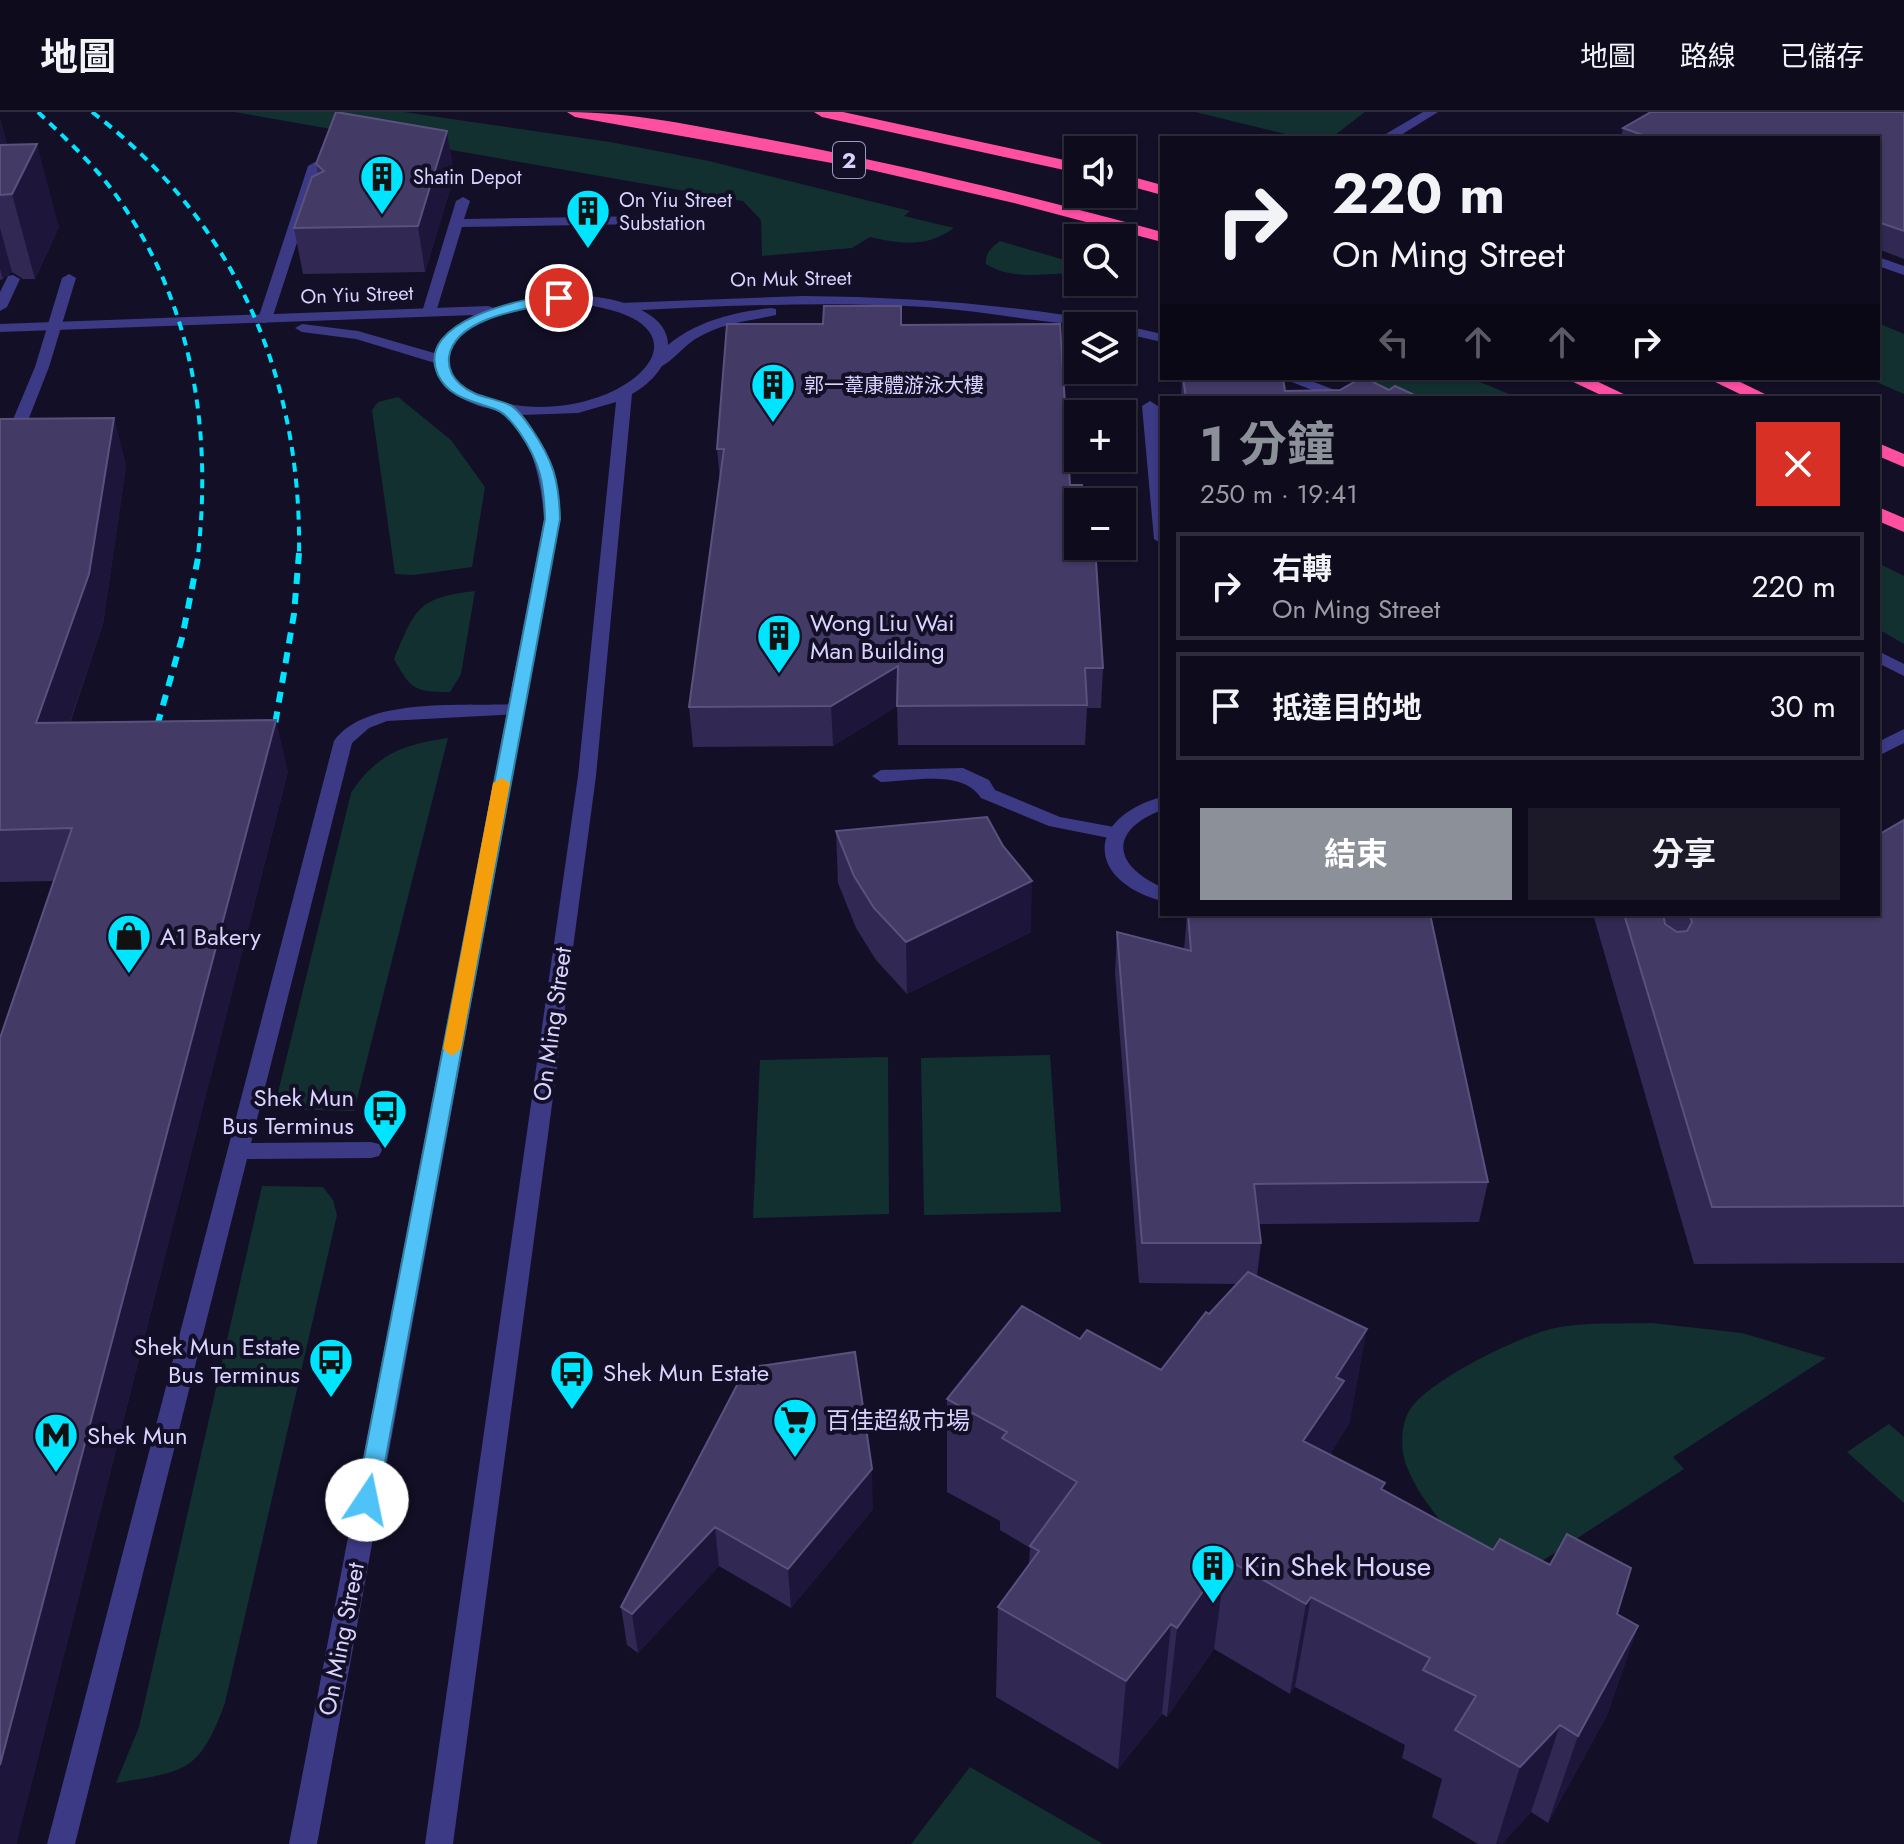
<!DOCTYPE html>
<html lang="zh-TW">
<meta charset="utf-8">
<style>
body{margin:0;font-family:Jost,"Noto Sans TC",sans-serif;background:#1c1929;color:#f1f3f6;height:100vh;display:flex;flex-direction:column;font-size:30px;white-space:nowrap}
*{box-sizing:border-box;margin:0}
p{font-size:26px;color:#9b9ba3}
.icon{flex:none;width:44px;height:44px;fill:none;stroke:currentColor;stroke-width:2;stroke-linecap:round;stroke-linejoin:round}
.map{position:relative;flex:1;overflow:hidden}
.drawer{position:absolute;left:1160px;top:284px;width:720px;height:520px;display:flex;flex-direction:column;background:#0e0b1c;border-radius:0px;box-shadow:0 2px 6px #0004,0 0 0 2px #2e2b3b}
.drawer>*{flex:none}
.banner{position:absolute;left:1160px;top:24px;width:720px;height:244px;border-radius:0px;box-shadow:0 2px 6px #0004,0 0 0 2px #2e2b3b;background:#0e0b1c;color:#f1f3f6;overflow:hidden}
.tools{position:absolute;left:1064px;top:24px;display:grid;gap:16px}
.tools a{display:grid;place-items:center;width:72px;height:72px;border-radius:0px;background:#0e0b1c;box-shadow:0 2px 6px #0004,0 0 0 2px #2e2b3b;font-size:40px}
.pin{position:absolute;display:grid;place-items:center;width:68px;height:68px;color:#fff;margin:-34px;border:4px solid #fff;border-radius:50%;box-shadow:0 2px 8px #0007}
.me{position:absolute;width:88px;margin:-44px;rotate:11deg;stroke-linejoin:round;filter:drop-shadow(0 0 6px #0008)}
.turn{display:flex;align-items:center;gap:28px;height:168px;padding:0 40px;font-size:36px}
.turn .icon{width:104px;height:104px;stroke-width:2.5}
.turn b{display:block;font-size:56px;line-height:68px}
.lanes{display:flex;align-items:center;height:76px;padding:0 40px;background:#0003;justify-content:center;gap:40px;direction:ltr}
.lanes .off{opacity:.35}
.round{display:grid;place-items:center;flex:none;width:84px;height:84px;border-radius:0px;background:#1c1929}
.headline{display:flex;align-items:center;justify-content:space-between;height:136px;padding:0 40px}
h1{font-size:48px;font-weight:700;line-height:60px;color:#8c9099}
.primary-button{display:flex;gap:16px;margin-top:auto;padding:16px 40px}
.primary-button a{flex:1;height:92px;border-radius:0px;background:#8c9099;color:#fff;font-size:32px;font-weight:700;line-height:92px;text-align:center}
.primary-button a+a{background:#1c1929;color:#f1f3f6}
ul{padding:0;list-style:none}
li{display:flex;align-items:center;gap:24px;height:108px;margin:0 16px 12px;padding:0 24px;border:4px solid #2e2b3b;border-radius:0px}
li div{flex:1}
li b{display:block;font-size:30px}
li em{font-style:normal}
header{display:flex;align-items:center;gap:48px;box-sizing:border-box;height:112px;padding:0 40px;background:#0e0b1c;border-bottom:2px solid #2e2b3b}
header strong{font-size:38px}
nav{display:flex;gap:44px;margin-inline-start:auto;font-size:28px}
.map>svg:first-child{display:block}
.green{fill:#12302f}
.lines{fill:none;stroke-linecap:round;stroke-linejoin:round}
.service{fill:#3d3a85;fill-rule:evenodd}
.pedestrian{fill:#3d3a85;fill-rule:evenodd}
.minor{fill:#3d3a85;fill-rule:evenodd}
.tertiary{fill:#3d3a85;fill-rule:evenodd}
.motorway{fill:#ff4fa3;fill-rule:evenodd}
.rail-far1{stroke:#00e5ff;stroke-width:4;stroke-dasharray:9 7;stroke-linecap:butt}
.rail{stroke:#00e5ff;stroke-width:6;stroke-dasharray:11 9;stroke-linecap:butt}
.wall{fill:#312854}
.shaded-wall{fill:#1d163a}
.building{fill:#433a66;stroke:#5a527e;stroke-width:2}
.route{fill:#4fc3f7;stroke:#337fa1;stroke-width:2}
.slow{fill:#f59e0b}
.labels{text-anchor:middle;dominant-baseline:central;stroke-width:8;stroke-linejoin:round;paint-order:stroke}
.far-poi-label{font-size:20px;fill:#d9d4ff;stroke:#130f26;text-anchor:start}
.far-street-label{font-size:20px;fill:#d9d4ff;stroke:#130f26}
.shield{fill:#130f26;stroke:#9e99be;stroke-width:2}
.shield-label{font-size:22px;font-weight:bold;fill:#d9d4ff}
.poi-label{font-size:24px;fill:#d9d4ff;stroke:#130f26;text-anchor:start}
.street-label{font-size:24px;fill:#d9d4ff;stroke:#130f26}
.near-poi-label{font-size:28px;fill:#d9d4ff;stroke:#130f26;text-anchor:start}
</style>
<header>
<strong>地圖</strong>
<nav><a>地圖</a><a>路線</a><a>已儲存</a></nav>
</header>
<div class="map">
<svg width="1904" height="1732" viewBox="0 0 1904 1732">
<rect width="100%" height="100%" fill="#130f26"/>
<path class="green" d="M 234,0 L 404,0 L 610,30 L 709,49 L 910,99 L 904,104 L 954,116 C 926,136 901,132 870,125 L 852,136 L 762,144 L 761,108 L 743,89 Z
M 1195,0 L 1365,0 L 1331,26 L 1302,26 Z
M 1000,129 L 1078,152 L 1078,161 C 1048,161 1012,169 986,152 C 985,141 992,135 1000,129 Z
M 1878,211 L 1904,222 L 1904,282 L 1867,266 L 1878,266 Z
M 1343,266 L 1470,266 L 1519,286 L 1400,286 Z
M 398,285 L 451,328 L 485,375 L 472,455 L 414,463 L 395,462 L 372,298 L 378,290 Z
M 1878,451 L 1904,464 L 1904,532 L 1878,517 Z
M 475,479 L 461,562 L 450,580 C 415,580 411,578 394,547 C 416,496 417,486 475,479 Z
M 448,626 L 354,999 L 274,997 L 351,681 C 376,642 405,632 448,626 Z
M 1050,943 L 1061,1100 L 924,1103 L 921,946 Z
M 888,945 L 889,1102 L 753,1106 L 760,948 Z
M 262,1074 L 323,1075 L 333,1088 L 337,1103 L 225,1591 C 199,1661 186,1659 116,1671 L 139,1615 Z
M 1652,1211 L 1742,1221 L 1826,1246 L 1673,1345 L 1684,1357 L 1502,1475 C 1470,1439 1425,1401 1407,1355 C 1400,1339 1400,1311 1411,1296 C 1431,1267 1524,1221 1560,1215 C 1589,1210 1622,1212 1652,1211 Z
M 1889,1312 L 1904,1325 L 1904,1391 L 1847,1340 Z
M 970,1655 L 1103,1732 L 911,1732 Z"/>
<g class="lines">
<path class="service" d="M 315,50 L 322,54 L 272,207 L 265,211 L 260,210 L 258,207 L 308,54 Z
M 463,85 L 470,89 L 464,107 L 648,104 L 655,108 L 648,112 L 462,115 L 436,200 L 429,204 L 424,203 L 422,200 L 456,89 Z
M 1878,145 L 1904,154 L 1904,163 L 1878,154 Z
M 69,162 L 76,166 L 49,255 L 20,329 L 18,332 L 6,332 L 4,329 L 35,255 L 62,166 Z
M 13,163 L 20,167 L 7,195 L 0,199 L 0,180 L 8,164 Z
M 1150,289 L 1158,294 L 1162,340 L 1162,432 L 1154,427 L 1142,294 Z
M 963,656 L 989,668 L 995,678 L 1060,705 L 1114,715 L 1123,721 L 1114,727 L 1049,714 L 981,686 C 963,657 912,669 881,670 L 872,664 L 881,658 Z"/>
<path class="pedestrian" d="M 515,592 L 524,598 L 521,602 L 387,609 L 369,616 L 352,631 L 251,1031 L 371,1030 L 379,1032 L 382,1038 L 379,1044 L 371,1046 L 247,1047 L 75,1732 L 47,1732 L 334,629 C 366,584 463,595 515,592 Z"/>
<path class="minor" d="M 1423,0 L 1438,0 L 1396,26 L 1379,26 Z
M 803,184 C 906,185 1006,192 1107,210 L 1114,214 C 1052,214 989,199 926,195 C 824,189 722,194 620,199 L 613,195 L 620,191 Z
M 771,196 L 776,197 L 776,203 C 748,209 722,211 697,226 C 683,234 671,252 657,256 L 650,252 C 679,214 725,201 771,196 Z
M 1122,213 L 1162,222 L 1162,230 L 1122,221 L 1122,214 L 1117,214 Z
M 1282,266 L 1304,266 L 1355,286 L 1332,286 Z
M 1878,539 L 1904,552 L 1904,564 L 1878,551 Z
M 1904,617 L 1904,631 L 1878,644 L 1878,630 Z
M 1162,685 L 1162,698 C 1109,718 1112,753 1162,775 L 1162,789 C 1087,769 1084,706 1162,685 Z"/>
<path class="tertiary" d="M 559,182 C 586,183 615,185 639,197 C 687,219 669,261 632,282 L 596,664 L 453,1732 L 425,1732 L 578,664 L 616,290 L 578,301 L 521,303 C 548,334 558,366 560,407 L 317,1732 L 289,1732 L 544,407 C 542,375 532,316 500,300 C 496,297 487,296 482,295 C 458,287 440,276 435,251 L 356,227 L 302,220 L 295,216 L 302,212 L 358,219 L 434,241 C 442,221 456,213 474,203 L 0,220 L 0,212 L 488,194 L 494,196 ZM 559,190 C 751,203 613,327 490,287 C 473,282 455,273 450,254 C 441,209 527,195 559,190 Z"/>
<path class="motorway" d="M 567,0 C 634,0 700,15 766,27 C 899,52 1031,84 1162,120 L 1162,130 L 1014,91 L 871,58 L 575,5 Z
M 814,0 L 843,0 L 1078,51 L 1078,61 L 822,5 Z
M 1122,62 L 1162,73 L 1162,83 L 1122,72 Z
M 1565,266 L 1590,266 L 1632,286 L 1607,286 Z
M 1707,266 L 1732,266 L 1773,286 L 1748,286 Z
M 1878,331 L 1904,342 L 1904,355 L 1878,344 Z
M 1878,395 L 1904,406 L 1904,420 L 1878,409 Z"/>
<path class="rail-far1" d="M 38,0 C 67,28 97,55 120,89 C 193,194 212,318 198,443
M 92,0 C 235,109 302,265 299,443"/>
<path class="rail" d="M 272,630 L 294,502 L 299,441
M 152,632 L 182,526 L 199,441"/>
</g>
<path class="wall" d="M 1647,0 L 1904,0 L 1904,147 L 1878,137 L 1878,26 L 1621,26 L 1623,16 L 1649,1 Z
M 0,7 L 7,33 L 59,115 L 35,167 L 23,167 L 12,160 L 3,167 L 0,168 Z
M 447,19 L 454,64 L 425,160 L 303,162 L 294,116 L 318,62 L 316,52 Z
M 901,213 L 1070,373 L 1078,390 L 1103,556 L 1101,596 L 1087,596 L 1085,633 L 898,633 L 897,594 L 833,634 L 693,635 L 689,595 L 720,368 L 717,337 Z
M 1182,266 L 1285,279 L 1389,278 L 1421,286 L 1181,286 Z
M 114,306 L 126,354 L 103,512 L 70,611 L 288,659 L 16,1732 L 0,1732 L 54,769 L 0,770 L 0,307 Z
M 1904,705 L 1904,1151 L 1694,1152 L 1593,802 L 1878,802 Z
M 836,719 L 1031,820 L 907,882 L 876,848 L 856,816 L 838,771 Z
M 1187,802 L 1488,1070 L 1479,1110 L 1259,1112 L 1261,1131 L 1257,1164 L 1350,1310 L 1332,1339 L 1331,1343 L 1384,1378 L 1493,1438 L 1638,1514 L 1607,1603 L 1548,1711 L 1531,1700 L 1502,1732 L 1478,1732 L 1432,1705 L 1442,1667 L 1402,1646 L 1405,1633 L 1295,1575 L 1290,1582 L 1214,1537 L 1167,1605 L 1162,1602 L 1118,1657 L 996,1585 L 998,1495 L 1029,1452 L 1030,1436 L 1000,1418 L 1000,1409 L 947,1380 L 947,1287 L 1080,1227 L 1161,1258 L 1209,1202 L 1237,1172 L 1139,1171 L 1115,861 L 1117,820 L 1184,838 Z
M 746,1256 L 873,1397 L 791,1496 L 719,1454 L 638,1541 L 627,1533 L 621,1495 Z"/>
<path class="shaded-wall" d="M 0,7 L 18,71 L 37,32 L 59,115 L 35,167 L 12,82 L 0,83 Z
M 447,19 L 454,64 L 425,160 L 418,114 Z
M 0,116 L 12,160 L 3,167 L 0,157 Z
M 114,306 L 126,354 L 103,512 L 52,662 L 36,611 Z
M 898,554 L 898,593 L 833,634 L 831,594 Z
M 276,608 L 288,659 L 16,1732 L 0,1732 L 0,1653 Z
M 1032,769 L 1031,820 L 907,882 L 906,830 Z
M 1367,1217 L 1350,1310 L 1332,1339 L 1328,1362 L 1303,1329 L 1336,1265 Z
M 872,1357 L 873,1397 L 791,1496 L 788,1457 Z
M 715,1415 L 719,1454 L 638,1541 L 632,1502 Z
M 1226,1447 L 1214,1537 L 1167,1605 L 1177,1516 Z
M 1311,1485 L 1295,1575 L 1290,1582 L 1306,1492 Z
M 1171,1512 L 1162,1602 L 1118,1657 L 1126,1569 Z
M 1638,1514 L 1607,1603 L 1548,1711 L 1578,1624 Z
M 1560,1613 L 1531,1700 L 1502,1732 L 1496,1732 L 1520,1655 Z"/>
<path class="building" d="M 336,0 L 447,19 L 418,114 L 294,116 L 312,65 L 324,59 L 316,52 Z
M 1651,0 L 1904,0 L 1904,119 L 1878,110 L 1878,26 L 1651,26 L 1623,16 Z
M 37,32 L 12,82 L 0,83 L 0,33 Z
M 824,194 L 901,194 L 901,213 L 1060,212 L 1070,373 L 1082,373 L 1083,390 L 1078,390 L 1078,434 L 1095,434 L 1103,556 L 1085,556 L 1087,593 L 897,594 L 898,554 L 831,594 L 689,595 L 724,337 L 717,337 L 727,212 L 823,212 Z
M 1183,266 L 1283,266 L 1285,279 L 1340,278 L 1361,266 L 1365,266 L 1389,278 L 1395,274 L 1421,286 L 1186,286 Z
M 114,306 L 89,462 L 36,611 L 276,608 L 0,1653 L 0,926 L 72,716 L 0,718 L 0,307 Z
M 987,705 L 1003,734 L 1032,769 L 906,830 L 874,796 L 854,764 L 836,719 Z
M 1904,708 L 1904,1094 L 1712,1095 L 1624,802 L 1663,802 L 1665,812 L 1677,820 L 1687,819 L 1692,810 L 1689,802 L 1878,802 L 1878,723 Z
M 1188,802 L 1430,802 L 1488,1070 L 1254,1072 L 1261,1131 L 1142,1131 L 1117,820 L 1191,839 Z
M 1248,1160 L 1367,1217 L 1336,1265 L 1344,1269 L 1303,1329 L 1385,1371 L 1381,1377 L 1493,1438 L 1500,1427 L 1550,1453 L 1567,1422 L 1631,1456 L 1617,1502 L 1638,1514 L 1578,1624 L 1560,1613 L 1520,1655 L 1455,1618 L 1476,1584 L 1423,1558 L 1430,1546 L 1311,1485 L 1306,1492 L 1226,1447 L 1177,1516 L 1171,1512 L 1126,1569 L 998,1495 L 1039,1439 L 1030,1434 L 1077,1370 L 1002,1326 L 1007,1320 L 947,1287 L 1022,1194 L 1080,1227 L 1087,1218 L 1161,1258 L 1206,1200 L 1209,1202 Z
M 855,1240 L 872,1357 L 788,1457 L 715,1415 L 632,1502 L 621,1495 L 746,1256 Z"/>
<path class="route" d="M 559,182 L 564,184 L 564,189 C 533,196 455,203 449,245 C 448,255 452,265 460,272 C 475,286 493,285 510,293 C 518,297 526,309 531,316 C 553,348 559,368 560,407 L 378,1388 L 375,1395 L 367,1398 L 359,1395 L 356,1388 L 545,407 C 544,371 540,350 520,321 C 515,314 507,303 499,299 C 477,289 450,288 438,263 C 413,208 526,186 559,182 Z"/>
<path class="slow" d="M 502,666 L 510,671 L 461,937 L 452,944 L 443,937 L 493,671 Z"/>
<defs>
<g id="building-pin" transform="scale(2.3)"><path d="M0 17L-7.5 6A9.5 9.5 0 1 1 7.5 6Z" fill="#00e5ff" stroke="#130f26"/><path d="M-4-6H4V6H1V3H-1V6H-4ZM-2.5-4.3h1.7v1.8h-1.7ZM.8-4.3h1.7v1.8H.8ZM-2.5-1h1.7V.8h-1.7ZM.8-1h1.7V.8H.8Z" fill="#111"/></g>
<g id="shop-pin" transform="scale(2.3)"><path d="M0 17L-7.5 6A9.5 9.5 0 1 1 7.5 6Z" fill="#00e5ff" stroke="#130f26"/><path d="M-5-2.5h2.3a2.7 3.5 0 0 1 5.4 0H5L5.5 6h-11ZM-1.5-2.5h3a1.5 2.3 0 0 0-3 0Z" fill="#111"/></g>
<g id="bus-pin" transform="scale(2.3)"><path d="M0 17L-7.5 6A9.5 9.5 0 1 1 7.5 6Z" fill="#00e5ff" stroke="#130f26"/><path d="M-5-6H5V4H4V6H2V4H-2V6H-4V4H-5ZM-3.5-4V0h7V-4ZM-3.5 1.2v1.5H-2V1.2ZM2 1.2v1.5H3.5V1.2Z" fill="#111"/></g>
<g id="supermarket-pin" transform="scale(2.3)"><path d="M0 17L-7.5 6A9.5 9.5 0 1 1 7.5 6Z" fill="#00e5ff" stroke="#130f26"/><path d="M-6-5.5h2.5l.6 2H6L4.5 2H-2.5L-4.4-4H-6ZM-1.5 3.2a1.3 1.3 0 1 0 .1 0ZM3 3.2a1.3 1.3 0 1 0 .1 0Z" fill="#111"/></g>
<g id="metro-pin" transform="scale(2.3)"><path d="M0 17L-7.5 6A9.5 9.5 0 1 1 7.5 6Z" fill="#00e5ff" stroke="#130f26"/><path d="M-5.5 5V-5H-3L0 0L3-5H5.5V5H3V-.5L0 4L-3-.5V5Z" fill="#111"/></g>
</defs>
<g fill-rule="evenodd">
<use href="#building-pin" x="382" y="65"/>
<use href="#building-pin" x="588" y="99"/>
<use href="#building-pin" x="773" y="273"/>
<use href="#building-pin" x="779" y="524"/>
<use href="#shop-pin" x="129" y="824"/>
<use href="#bus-pin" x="385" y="999"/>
<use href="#bus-pin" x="331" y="1248"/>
<use href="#bus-pin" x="572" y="1260"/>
<use href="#supermarket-pin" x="795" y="1308"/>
<use href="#metro-pin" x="56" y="1323"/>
<use href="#building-pin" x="1213" y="1454"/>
</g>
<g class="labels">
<g class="far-poi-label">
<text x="413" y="65">Shatin Depot</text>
<text x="619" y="88">On Yiu Street<tspan x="619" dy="23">Substation</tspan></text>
<text x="804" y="273">郭一葦康體游泳大樓</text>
</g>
<g class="far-street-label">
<text transform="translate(791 167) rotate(-1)">On Muk Street</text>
<text transform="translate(357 183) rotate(-2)">On Yiu Street</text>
</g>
<rect class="shield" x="833" y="30" width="32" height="36" rx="6"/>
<g class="shield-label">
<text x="849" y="48">2</text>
</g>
<g class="poi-label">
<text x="810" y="510">Wong Liu Wai<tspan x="810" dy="28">Man Building</tspan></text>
<text x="160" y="824">A1 Bakery</text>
<text x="354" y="985" text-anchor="end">Shek Mun<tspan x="354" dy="28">Bus Terminus</tspan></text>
<text x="300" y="1234" text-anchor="end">Shek Mun Estate<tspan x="300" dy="28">Bus Terminus</tspan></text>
<text x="603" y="1260">Shek Mun Estate</text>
<text x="826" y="1308">百佳超級市場</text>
<text x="87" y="1323">Shek Mun</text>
</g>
<g class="street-label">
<text transform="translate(552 912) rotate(-82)">On Ming Street</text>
<text transform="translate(341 1527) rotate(-79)">On Ming Street</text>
</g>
<g class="near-poi-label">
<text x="1244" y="1454">Kin Shek House</text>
</g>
</g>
</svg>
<div class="tools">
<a><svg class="icon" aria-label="sound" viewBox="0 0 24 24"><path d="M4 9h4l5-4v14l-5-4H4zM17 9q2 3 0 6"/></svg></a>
<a><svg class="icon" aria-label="search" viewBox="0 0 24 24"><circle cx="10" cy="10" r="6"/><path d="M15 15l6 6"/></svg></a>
<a><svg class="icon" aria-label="layers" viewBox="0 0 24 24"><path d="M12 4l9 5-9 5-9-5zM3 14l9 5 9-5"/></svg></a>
<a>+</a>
<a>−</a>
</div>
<div class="pin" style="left:559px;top:186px;background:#d93025"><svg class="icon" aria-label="arrive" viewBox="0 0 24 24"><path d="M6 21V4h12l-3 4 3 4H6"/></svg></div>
<svg class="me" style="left:367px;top:1388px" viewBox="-20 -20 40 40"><circle r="19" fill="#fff"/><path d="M0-13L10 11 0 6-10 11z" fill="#4fc3f7"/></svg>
<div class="banner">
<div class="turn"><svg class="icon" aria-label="right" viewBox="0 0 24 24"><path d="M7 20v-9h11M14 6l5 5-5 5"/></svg><div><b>220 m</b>On Ming Street</div></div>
<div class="lanes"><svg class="icon off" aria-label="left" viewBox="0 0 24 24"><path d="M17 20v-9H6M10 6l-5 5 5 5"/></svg><svg class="icon off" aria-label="ahead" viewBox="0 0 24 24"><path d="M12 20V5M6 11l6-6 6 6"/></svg><svg class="icon off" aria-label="ahead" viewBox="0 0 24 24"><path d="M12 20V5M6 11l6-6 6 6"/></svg><svg class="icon" aria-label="right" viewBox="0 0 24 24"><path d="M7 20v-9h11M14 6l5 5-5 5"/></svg></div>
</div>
<section class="drawer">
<div class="headline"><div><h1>1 分鐘</h1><p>250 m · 19:41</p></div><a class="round" style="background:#d93025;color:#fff"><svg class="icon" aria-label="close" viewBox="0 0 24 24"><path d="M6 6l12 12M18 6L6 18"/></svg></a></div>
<ul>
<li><svg class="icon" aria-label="right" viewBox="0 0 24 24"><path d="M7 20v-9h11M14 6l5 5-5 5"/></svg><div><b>右轉</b><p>On Ming Street</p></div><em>220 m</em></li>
<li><svg class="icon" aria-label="arrive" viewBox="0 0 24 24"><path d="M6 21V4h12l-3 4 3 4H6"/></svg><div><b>抵達目的地</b></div><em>30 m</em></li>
</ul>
<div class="primary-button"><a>結束</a><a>分享</a></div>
</section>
</div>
